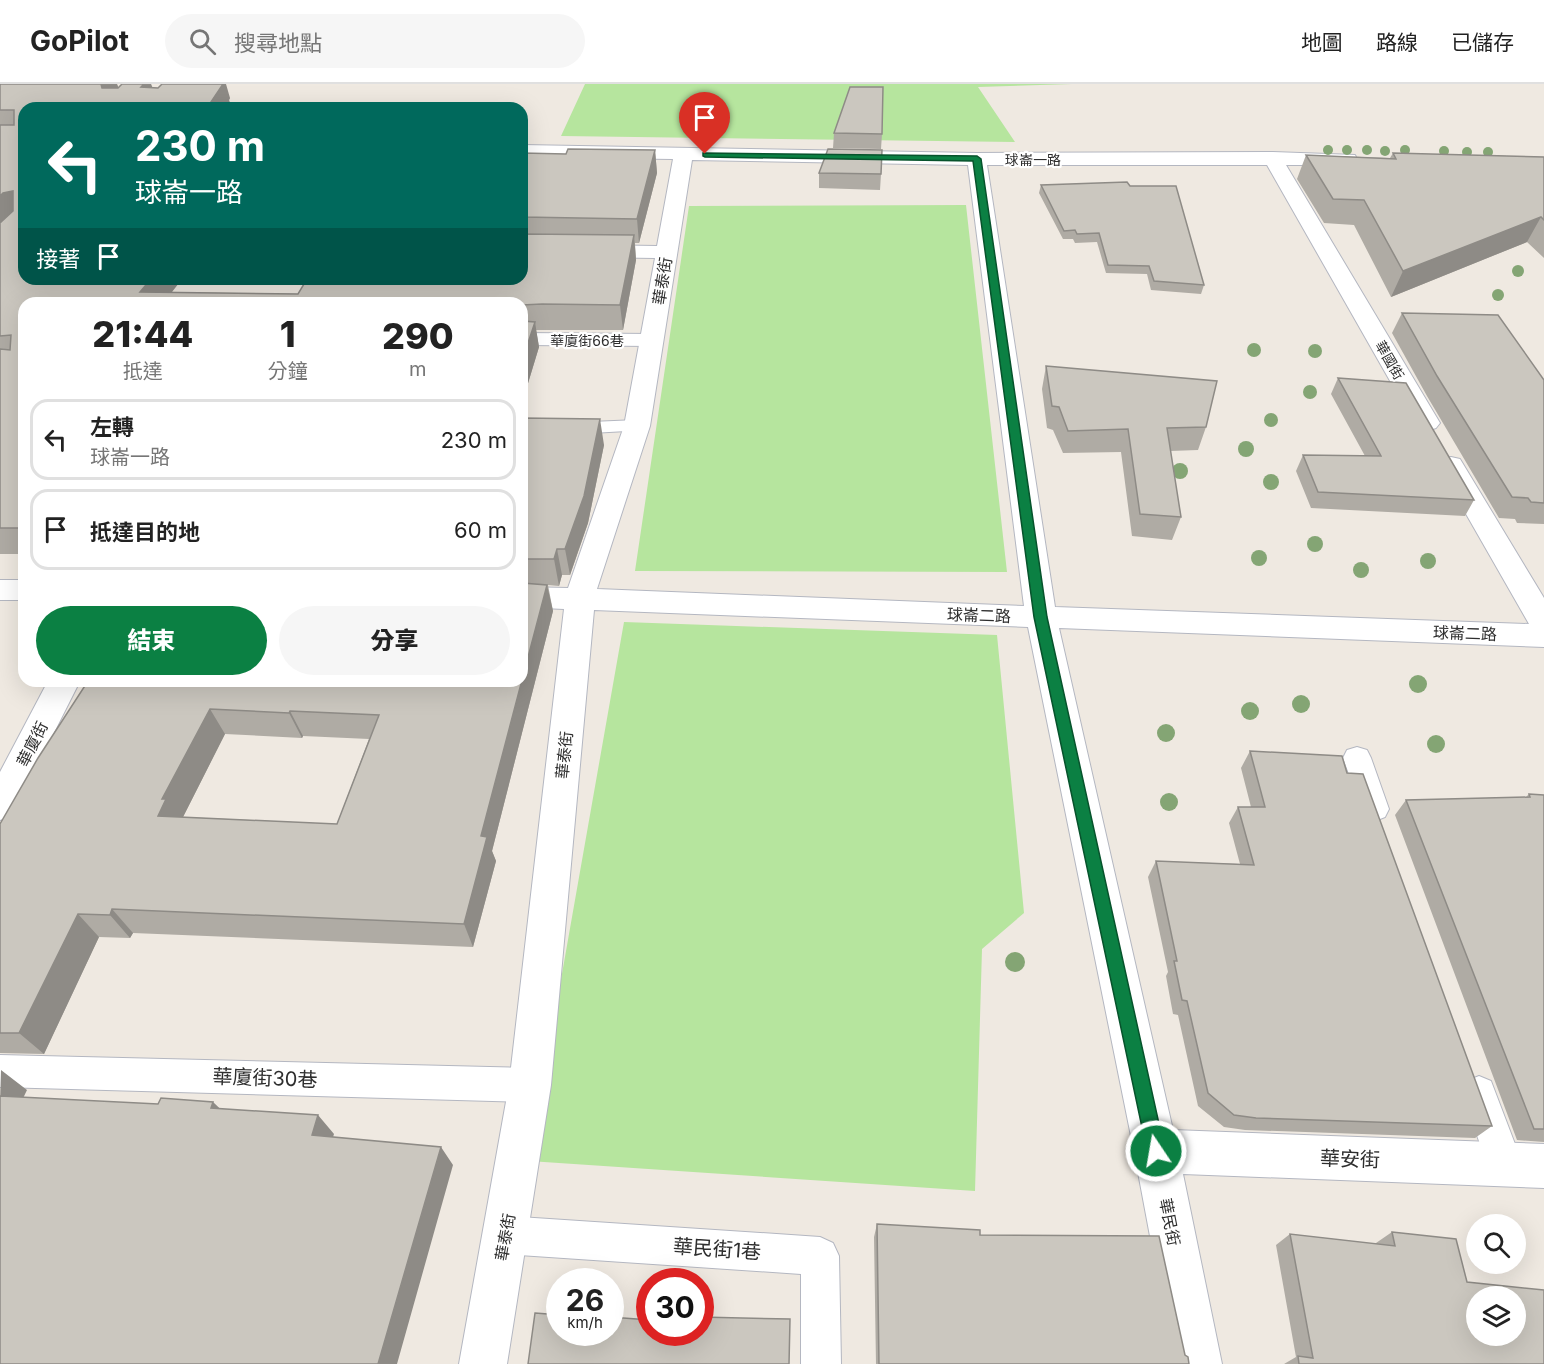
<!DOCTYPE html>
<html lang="zh-TW">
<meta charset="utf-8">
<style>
body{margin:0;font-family:Inter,"Noto Sans TC",sans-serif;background:#f6f6f6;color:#222;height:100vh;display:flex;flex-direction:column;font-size:22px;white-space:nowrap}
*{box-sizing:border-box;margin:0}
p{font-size:20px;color:#767676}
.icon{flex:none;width:33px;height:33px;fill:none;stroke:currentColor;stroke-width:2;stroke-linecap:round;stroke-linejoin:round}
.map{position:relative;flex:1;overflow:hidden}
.details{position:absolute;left:18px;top:213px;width:510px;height:390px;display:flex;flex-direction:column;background:#fff;border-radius:18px;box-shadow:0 6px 24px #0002}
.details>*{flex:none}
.banner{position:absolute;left:18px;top:18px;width:510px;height:183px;border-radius:18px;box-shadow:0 6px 24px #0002;background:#00695c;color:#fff;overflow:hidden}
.fabs{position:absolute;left:1466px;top:1130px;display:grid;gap:12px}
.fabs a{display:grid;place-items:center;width:60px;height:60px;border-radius:50%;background:#fff;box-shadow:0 6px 24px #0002;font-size:30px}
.speed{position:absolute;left:546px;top:1184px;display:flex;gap:12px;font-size:30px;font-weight:700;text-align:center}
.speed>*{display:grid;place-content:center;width:78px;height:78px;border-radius:50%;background:#fff;box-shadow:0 6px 24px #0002;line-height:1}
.speed small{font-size:15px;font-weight:400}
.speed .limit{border:9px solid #d22;background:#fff;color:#111}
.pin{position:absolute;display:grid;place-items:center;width:51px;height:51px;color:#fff;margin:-62px -26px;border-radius:50% 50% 50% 0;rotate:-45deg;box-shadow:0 0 6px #0007}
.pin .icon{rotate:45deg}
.me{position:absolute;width:66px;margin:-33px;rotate:348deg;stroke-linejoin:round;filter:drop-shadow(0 0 4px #0008)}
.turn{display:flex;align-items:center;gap:21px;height:126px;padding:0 18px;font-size:27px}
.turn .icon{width:78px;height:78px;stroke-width:2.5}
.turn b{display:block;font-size:42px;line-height:51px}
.then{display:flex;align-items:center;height:57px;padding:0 18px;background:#0003;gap:12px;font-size:22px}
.eta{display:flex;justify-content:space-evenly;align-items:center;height:102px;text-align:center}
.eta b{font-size:36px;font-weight:800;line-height:42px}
.primary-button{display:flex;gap:12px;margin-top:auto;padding:12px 18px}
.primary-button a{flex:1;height:69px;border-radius:36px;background:#0b8043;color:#fff;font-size:24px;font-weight:800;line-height:69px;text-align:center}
.primary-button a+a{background:#f6f6f6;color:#222}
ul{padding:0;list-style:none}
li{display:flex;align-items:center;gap:18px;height:81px;margin:0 12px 9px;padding:0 6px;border:3px solid #e0e0e0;border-radius:18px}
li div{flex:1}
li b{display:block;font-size:22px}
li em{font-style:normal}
header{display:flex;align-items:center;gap:36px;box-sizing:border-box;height:84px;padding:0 30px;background:#fff;border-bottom:2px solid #e0e0e0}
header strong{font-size:28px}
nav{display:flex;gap:33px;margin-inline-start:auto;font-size:21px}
.search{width:420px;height:54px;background:#f6f6f6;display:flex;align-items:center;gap:15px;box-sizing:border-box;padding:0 21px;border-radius:33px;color:#767676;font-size:22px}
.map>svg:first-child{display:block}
.green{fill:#b6e59e}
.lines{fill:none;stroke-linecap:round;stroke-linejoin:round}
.service-casing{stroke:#b4b7c1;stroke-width:2}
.minor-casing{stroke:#b4b7c1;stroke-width:2}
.service{fill:#fff;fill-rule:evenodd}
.minor{fill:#fff;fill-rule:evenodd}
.tree{fill:#84a574}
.wall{fill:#afaba4;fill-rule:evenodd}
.shaded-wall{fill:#8e8b86}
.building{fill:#cbc7bf;stroke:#8e8b86;stroke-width:1.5;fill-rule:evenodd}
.route{fill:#0b8043;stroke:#07532c;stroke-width:1.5}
.labels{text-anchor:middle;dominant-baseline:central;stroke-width:4.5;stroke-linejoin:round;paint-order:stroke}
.far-street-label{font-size:14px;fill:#2e2e2e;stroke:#fff}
.street-label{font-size:16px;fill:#2e2e2e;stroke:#fff}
.near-street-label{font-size:20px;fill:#2e2e2e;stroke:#fff}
</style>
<header>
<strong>GoPilot</strong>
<div class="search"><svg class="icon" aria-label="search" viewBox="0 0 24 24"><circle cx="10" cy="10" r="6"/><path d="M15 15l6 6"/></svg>搜尋地點</div>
<nav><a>地圖</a><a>路線</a><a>已儲存</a></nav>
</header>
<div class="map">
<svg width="1544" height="1280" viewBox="0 0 1544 1280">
<rect width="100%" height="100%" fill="#efe9e1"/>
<path class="green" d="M 585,0 L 1072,0 L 978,3 L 1015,58 L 561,52 Z
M 966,121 L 1007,488 L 635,487 L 689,122 Z
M 624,538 L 997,551 L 1024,829 L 982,865 L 975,1107 L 529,1077 Z"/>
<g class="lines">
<g class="service-casing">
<path id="service" d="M 522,249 L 653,250 L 660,252 L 663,256 L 660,260 L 653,262 L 522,261 Z
M 637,336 L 644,338 L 647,342 L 644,346 L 522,353 L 522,341 Z
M 1357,663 L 1367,666 L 1371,674 L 1389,725 L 1385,733 L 1375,737 L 1365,733 L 1343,674 L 1347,666 Z
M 0,971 L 530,984 L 542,989 L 547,1001 L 542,1013 L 530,1018 L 0,1003 Z
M 1479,992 L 1491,997 L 1523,1081 L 1518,1094 L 1505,1099 L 1492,1094 L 1462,1009 L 1467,997 Z
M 506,1132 L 820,1153 L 833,1159 L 839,1172 L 841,1280 L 801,1280 L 801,1190 L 506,1170 L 493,1164 L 487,1151 L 493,1138 Z"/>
</g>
<g class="minor-casing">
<path id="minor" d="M 522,61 L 977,69 L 1273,68 L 1355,71 L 1357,75 L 1355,79 L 1348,81 L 1286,81 L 1440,339 L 1436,344 L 1427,347 L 1418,344 L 1414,339 L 1267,81 L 987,81 L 1055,523 L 1529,540 L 1438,381 L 1442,375 L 1451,373 L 1460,375 L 1544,514 L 1544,563 L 1059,544 L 1173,1046 L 1544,1060 L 1544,1104 L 1183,1090 L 1222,1280 L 1174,1280 L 1134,1067 L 1028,543 L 594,526 L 551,1001 L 507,1280 L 459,1280 L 509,1001 L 564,525 L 522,523 L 522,503 L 568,504 L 624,342 L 655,174 L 522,172 L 522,160 L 657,162 L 673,75 L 522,73 ZM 692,76 L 968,81 L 1024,522 L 597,505 L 650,342 Z
M 0,496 L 24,496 L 24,516 L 0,516 Z
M 48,597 L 80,597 L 12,732 L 0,736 L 0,688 Z"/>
</g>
<use href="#service" class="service"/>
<use href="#minor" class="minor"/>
</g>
<g class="tree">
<circle cx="1328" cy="66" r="5"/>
<circle cx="1347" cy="66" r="5"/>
<circle cx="1367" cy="66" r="5"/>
<circle cx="1405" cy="66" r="5"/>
<circle cx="1385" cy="67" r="5"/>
<circle cx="1444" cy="67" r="5"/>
<circle cx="1467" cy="68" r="5"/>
<circle cx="1488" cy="68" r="5"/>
<circle cx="1518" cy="187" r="6"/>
<circle cx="1498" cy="211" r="6"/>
<circle cx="1254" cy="266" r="7"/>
<circle cx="1315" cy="267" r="7"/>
<circle cx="1310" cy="308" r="7"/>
<circle cx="1271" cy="336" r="7"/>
<circle cx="1246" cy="365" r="8"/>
<circle cx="1180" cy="387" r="8"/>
<circle cx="1271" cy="398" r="8"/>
<circle cx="1315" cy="460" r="8"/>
<circle cx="1259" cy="474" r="8"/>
<circle cx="1428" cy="477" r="8"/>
<circle cx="1361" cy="486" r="8"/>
<circle cx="1418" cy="600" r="9"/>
<circle cx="1301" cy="620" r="9"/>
<circle cx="1250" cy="627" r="9"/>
<circle cx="1166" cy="649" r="9"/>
<circle cx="1436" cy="660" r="9"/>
<circle cx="1169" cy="718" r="9"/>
<circle cx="1015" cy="878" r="10"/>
</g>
<path class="wall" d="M 0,0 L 117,0 L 118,3 L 151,0 L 152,4 L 230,14 L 229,16 L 231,23 L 230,24 L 24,24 L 24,195 L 182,195 L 172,208 L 298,210 L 522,195 L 522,69 L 566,70 L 655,66 L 657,89 L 639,159 L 635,159 L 636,176 L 623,246 L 536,246 L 539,263 L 522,319 L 522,219 L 24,219 L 24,470 L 0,470 Z
M 834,49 L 882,50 L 881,65 L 833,64 Z
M 1393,69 L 1544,73 L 1544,174 L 1527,158 L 1391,213 L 1354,141 L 1324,139 L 1297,95 L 1306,71 L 1390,74 Z
M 819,89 L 881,90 L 880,106 L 819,104 Z
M 1041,101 L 1204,201 L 1201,210 L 1151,206 L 1147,190 L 1106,189 L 1097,158 L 1075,159 L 1073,155 L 1063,155 L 1039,109 Z
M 1402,229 L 1544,296 L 1544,440 L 1517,439 L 1515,435 L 1499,434 L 1427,312 L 1392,249 Z
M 1046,282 L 1206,343 L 1198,366 L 1170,367 L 1181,433 L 1172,456 L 1132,452 L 1121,368 L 1063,369 L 1053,346 L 1047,344 L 1042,305 Z
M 1338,294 L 1474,416 L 1465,432 L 1311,424 L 1296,387 L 1303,371 L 1365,372 L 1331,310 Z
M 522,334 L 604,361 L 588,439 L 570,491 L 562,491 L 559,502 L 548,501 L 553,527 L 492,767 L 496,777 L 473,863 L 133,849 L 130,854 L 99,853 L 44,970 L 0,969 L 0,740 L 88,597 L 522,597 ZM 225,650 L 302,654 L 303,652 L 369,655 L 337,740 L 183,733 Z
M 1250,667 L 1347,689 L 1492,1042 L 1475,1054 L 1245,1046 L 1224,1043 L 1198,1022 L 1178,931 L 1173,930 L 1166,892 L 1168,888 L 1148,793 L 1156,777 L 1240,780 L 1229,739 L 1238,723 L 1251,723 L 1241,684 Z
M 1529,710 L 1544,711 L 1544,1058 L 1517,1056 L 1395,731 L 1406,716 L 1526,713 Z
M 877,1140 L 980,1151 L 1185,1271 L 1189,1280 L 876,1280 L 874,1153 Z
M 1392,1148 L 1467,1198 L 1544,1280 L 1284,1280 L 1296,1273 L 1276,1161 L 1290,1150 L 1376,1160 L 1376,1159 Z"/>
<path class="shaded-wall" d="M 95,0 L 117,0 L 120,8 L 115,13 Z
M 144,0 L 151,0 L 157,15 L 141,3 Z
M 217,0 L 226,0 L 230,14 L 229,16 L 231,23 L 230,24 L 207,24 Z
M 655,66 L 657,89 L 639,159 L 637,135 Z
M 13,107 L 24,129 L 0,147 L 0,112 L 3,109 Z
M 1541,133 L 1527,158 L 1391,213 L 1403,187 Z
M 634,151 L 636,176 L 623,246 L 620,221 Z
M 151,195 L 182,195 L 163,219 L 140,208 Z
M 535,238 L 539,263 L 522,319 L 522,277 Z
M 600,335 L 604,361 L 588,439 L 570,491 L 565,465 Z
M 557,465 L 562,491 L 559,502 L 554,475 Z
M 547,501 L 553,527 L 492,767 L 496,777 L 473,863 L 464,840 L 481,752 Z
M 210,625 L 225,650 L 181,737 L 158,732 L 162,715 Z
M 290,627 L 303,652 L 302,654 L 289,629 Z
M 112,825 L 133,849 L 130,854 L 110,831 Z
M 78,830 L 99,853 L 44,970 L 19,949 Z
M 1,986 L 27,1006 L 15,1031 L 0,1020 Z
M 213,1018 L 233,1037 L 211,1024 Z
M 318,1031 L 334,1050 L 328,1069 L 312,1051 Z
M 441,1063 L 453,1081 L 397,1280 L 378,1280 Z"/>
<path class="building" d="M 0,0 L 101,0 L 102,4 L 118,4 L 122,0 L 144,0 L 141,3 L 158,4 L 162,0 L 223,0 L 207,24 L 24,24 L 24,195 L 151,195 L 140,208 L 298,210 L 307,195 L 522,195 L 522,150 L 634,151 L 620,221 L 542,220 L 522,221 L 522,219 L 24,219 L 24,444 L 0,444 L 0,265 L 10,266 L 11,251 L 0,252 L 0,139 L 13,127 L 13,107 L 3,109 L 0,112 L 0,41 L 14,41 L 14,26 L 0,26 Z
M 850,3 L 883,3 L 882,50 L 834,49 Z
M 568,65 L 655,66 L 637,135 L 522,133 L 522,69 L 566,70 Z
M 828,65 L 882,66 L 881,90 L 819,89 Z
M 1393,69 L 1544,73 L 1544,136 L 1541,133 L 1403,187 L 1364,116 L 1333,115 L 1306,71 L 1396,75 Z
M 1127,98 L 1130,102 L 1176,102 L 1204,201 L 1154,197 L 1149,182 L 1108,181 L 1099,149 L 1077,150 L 1075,146 L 1064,147 L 1041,101 Z
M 1402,229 L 1498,231 L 1544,296 L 1544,419 L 1531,418 L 1528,414 L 1512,413 L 1437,292 Z
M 522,237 L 535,238 L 522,277 Z
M 1046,282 L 1217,297 L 1206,343 L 1167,344 L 1181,433 L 1140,430 L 1128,345 L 1068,347 L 1059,323 L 1052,322 Z
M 1338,294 L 1406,299 L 1474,416 L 1318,408 L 1303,371 L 1381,372 Z
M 522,334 L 600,335 L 584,412 L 565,465 L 557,465 L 554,475 L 522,475 Z
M 522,499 L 547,501 L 481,752 L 487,753 L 464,840 L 112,825 L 110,831 L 78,830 L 19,949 L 0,949 L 0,740 L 38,674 L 88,597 L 522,597 ZM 210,625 L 289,629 L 290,627 L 379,631 L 337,740 L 158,732 L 166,715 L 162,715 Z
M 1250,667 L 1342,672 L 1347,689 L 1363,690 L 1492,1042 L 1256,1034 L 1234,1031 L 1208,1009 L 1187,917 L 1182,916 L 1174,877 L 1177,877 L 1156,777 L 1254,781 L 1238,723 L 1265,723 Z
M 1529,710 L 1544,711 L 1544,1045 L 1534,1045 L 1406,716 L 1530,713 Z
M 0,1012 L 158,1020 L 161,1014 L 213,1018 L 211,1024 L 318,1031 L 312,1051 L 441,1063 L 378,1280 L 0,1280 Z
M 877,1140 L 980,1146 L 980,1151 L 1159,1152 L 1185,1271 L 1188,1273 L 1189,1280 L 879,1280 Z
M 1392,1148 L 1456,1155 L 1467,1198 L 1544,1206 L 1544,1280 L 1299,1280 L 1298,1272 L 1313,1274 L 1290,1150 L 1395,1162 ZM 1476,1212 L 1515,1212 L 1515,1251 L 1476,1251 Z
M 535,1229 L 560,1231 L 560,1248 L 610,1248 L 610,1233 L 650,1236 L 650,1248 L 700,1248 L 700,1233 L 790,1235 L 789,1280 L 528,1280 Z"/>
<path class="route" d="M 703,69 L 977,72 L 981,75 L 1047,533 L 1165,1067 L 1162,1073 L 1156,1076 L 1149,1073 L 1147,1067 L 1034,533 L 973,77 L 705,73 L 703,72 Z"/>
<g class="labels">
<g class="far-street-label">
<text x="1033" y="75">球崙一路</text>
<text x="587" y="256">華廈街66巷</text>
<text transform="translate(1390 276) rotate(60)">華國街</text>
</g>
<g class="street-label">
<text transform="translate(662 197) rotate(-81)">華泰街</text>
<text transform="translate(979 531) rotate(2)">球崙二路</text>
<text transform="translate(1465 549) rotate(2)">球崙二路</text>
<text transform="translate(32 660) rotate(-63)">華廈街</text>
<text transform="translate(564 671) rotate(-84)">華泰街</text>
<text transform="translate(1170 1138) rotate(79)">華民街</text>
<text transform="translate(505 1153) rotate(-80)">華泰街</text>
</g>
<g class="near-street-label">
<text transform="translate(265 994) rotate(2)">華廈街30巷</text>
<text transform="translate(1350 1075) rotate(2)">華安街</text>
<text transform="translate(717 1165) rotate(4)">華民街1巷</text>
</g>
</g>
</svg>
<div class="fabs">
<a><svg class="icon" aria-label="search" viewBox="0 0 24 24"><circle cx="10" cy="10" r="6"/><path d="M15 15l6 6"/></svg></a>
<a><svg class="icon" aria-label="layers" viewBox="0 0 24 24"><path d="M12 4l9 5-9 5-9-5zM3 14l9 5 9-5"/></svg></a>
</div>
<div class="speed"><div>26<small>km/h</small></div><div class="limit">30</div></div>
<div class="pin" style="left:705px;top:70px;background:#d93025"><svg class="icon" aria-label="arrive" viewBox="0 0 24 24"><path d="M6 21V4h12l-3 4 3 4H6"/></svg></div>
<svg class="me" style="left:1156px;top:1067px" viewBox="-20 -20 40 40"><circle r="17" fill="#0b8043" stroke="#fff" stroke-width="3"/><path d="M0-11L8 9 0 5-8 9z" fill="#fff"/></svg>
<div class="banner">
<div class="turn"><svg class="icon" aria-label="left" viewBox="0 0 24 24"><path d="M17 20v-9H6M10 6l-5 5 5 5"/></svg><div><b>230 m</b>球崙一路</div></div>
<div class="then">接著<svg class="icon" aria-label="arrive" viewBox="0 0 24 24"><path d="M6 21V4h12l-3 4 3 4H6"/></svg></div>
</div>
<section class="details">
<div class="eta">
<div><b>21:44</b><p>抵達</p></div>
<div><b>1</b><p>分鐘</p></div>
<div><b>290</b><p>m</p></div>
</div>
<ul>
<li><svg class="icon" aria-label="left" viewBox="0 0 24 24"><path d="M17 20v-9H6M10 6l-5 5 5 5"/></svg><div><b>左轉</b><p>球崙一路</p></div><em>230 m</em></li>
<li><svg class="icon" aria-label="arrive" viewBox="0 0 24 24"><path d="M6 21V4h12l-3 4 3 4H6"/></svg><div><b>抵達目的地</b></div><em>60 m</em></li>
</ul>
<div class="primary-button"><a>結束</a><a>分享</a></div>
</section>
</div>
